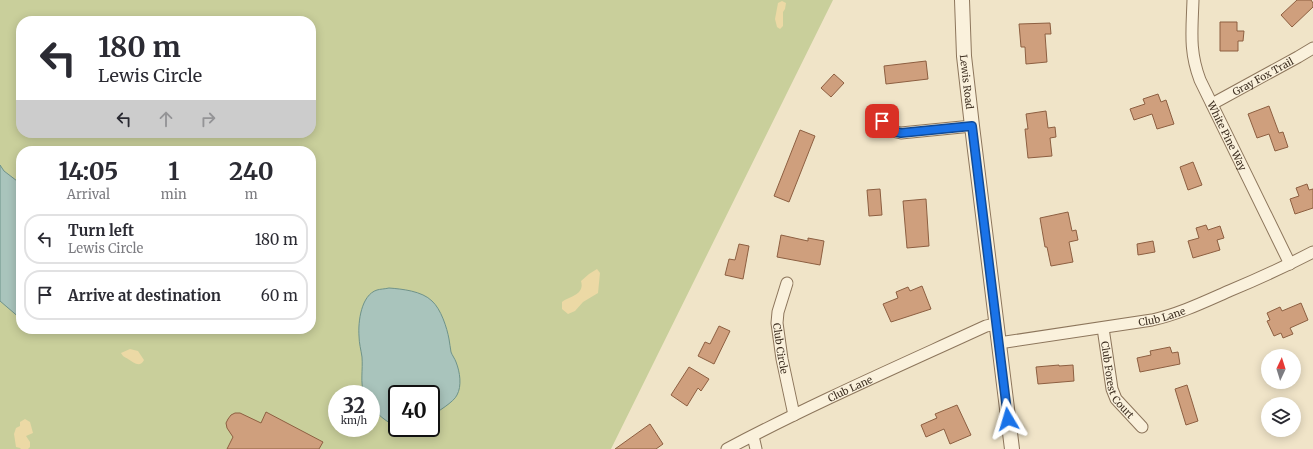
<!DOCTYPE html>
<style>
body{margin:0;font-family:Merriweather,serif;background:#f7f7f7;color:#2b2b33;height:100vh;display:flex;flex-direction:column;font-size:15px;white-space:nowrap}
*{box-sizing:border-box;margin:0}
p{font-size:13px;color:#7c7c81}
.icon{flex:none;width:22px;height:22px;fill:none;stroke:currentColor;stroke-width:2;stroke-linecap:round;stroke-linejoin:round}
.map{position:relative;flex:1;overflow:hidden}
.drawer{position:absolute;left:16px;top:146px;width:300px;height:188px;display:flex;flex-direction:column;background:#fff;border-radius:16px;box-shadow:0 2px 10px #0003}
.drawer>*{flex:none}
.banner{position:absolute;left:16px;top:16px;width:300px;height:122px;border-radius:16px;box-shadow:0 2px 10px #0003;background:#fff;color:#2b2b33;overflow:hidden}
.needle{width:26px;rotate:4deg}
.controls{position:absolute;left:1261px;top:349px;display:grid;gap:8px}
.controls a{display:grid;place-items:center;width:40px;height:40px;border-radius:50%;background:#fff;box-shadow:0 2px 10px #0003;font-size:20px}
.speed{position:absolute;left:328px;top:385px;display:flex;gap:8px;font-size:20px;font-weight:700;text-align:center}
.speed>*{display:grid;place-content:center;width:52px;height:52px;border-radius:50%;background:#fff;box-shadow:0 2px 10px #0003;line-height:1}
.speed small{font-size:10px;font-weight:400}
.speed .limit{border:2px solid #111;border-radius:6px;background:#fff;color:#111}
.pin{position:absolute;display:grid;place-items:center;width:34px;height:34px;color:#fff;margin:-17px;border-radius:8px;box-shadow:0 2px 6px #0006}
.me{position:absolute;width:44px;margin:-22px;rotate:353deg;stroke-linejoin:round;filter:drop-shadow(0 0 3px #0008)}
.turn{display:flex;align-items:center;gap:14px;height:84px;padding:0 16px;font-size:18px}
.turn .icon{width:52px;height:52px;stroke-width:2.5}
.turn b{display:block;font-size:28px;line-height:34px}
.lanes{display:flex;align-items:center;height:38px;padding:0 16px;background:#0003;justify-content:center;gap:20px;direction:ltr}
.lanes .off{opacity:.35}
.eta{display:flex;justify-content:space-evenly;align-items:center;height:68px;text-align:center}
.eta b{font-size:24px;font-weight:700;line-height:28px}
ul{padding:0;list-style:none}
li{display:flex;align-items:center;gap:12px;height:50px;margin:0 8px 6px;padding:0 8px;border:2px solid #e1e1e2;border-radius:16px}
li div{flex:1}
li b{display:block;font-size:15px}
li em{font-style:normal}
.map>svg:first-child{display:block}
.green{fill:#c9cf9b;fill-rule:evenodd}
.sand{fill:#ecd9a5}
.water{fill:#a9c4bc;stroke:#6f938a}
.building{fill:#cf9f7d;stroke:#8d5f41}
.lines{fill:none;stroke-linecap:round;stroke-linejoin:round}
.minor-casing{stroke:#8d765c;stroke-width:13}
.tertiary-casing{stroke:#8d765c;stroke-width:16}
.minor{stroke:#faf1dc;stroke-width:11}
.tertiary{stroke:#faf1dc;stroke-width:14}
.route-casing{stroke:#114b97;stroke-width:10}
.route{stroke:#1a73e8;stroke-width:7}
.labels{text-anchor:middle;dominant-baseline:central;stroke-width:4;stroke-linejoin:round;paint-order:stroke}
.street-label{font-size:10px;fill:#3d2e20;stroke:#f7eed8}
</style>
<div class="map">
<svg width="1313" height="449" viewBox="0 0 1313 449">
<rect width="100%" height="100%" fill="#f0e4c8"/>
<path class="green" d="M 0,0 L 833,0 L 611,449 L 0,449 ZM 21,21 L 311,21 L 311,133 L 21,133 ZM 21,151 L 311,151 L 311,329 L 21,329 ZM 337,394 L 371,394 L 371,428 L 337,428 ZM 397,394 L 431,394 L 431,428 L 397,428 Z"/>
<path class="sand" d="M 782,1 L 786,3 L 785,9 L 783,12 L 783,26 L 780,29 L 777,27 L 775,19 L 778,3 Z
M 597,269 L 600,273 L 598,293 L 583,302 L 575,311 L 568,314 L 562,309 L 562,302 C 570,296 585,295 581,281 L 589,274 Z
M 130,349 L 138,351 L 144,360 C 140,368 134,363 128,359 C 125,357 123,357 121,353 Z
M 25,419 L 30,422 L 33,433 L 26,436 L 30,442 L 30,447 L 28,449 L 21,449 L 20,448 L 16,447 L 14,434 L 16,428 L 20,426 L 20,422 Z"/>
<path class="water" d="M 0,165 L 4,171 L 21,184 L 21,319 L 0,301 Z
M 389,288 C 402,289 422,291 432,301 C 441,309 447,328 449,339 C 450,343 450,348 451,352 C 452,355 455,359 456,362 C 460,372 462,386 457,395 C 454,402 437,412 431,416 L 431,394 L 397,394 L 397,426 C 390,425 372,411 371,404 C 370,401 371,397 371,394 L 364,394 C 360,382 363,370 362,357 C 361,350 359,343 359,336 C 358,322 361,295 377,290 C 380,289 385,289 389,288 Z"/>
<path class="building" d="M 1297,0 L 1311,0 L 1313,3 L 1313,7 L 1292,27 L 1281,15 Z
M 1220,22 L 1237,22 L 1237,31 L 1244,31 L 1243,41 L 1238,41 L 1238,51 L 1220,51 Z
M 1050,23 L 1051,34 L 1045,34 L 1047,62 L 1026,64 L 1025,47 L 1021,47 L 1019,24 Z
M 926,61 L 928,79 L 886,84 L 884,66 Z
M 834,74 L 844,83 L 831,97 L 821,88 Z
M 1158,94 L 1161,102 L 1166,100 L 1174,124 L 1157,129 L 1152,114 L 1134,120 L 1130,109 L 1145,104 L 1143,99 Z
M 1269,106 L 1279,133 L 1283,132 L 1288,147 L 1275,151 L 1269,134 L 1257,138 L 1248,114 Z
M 1046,111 L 1048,128 L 1055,127 L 1056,137 L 1050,138 L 1052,156 L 1028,158 L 1025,129 L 1028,129 L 1026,114 Z
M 800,130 L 815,136 L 789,202 L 774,196 Z
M 1193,162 L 1202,185 L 1188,190 L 1180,167 Z
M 1307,184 L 1309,190 L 1313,189 L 1313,208 L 1295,214 L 1290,199 L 1299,196 L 1296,188 Z
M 880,189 L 882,215 L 869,216 L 867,190 Z
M 926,199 L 929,246 L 907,248 L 903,201 Z
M 1068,212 L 1072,231 L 1076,230 L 1078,240 L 1069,242 L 1073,262 L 1051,266 L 1047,247 L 1045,247 L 1040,218 Z
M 1206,225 L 1208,230 L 1220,226 L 1224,238 L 1217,240 L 1220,250 L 1193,258 L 1188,241 L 1199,238 L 1196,228 Z
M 781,235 L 808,241 L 808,238 L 824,241 L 820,265 L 777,257 Z
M 1153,241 L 1155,252 L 1138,255 L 1137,244 Z
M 739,244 L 749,246 L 743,279 L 725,275 L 729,259 L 735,260 Z
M 922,286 L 931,309 L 891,322 L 883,304 L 898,298 L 896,292 L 908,287 L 910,291 Z
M 1301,303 L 1308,320 L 1290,328 L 1293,334 L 1283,338 L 1281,333 L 1274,336 L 1267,321 L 1270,320 L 1267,313 L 1280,307 L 1282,311 Z
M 719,326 L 730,331 L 714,364 L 698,356 L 705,342 L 710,344 Z
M 1170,347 L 1172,353 L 1178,352 L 1180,364 L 1140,372 L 1137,358 L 1151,355 L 1150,351 Z
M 1059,365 L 1059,366 L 1073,365 L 1074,381 L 1038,384 L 1036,367 Z
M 689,367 L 709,379 L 701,391 L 698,388 L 687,406 L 671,395 Z
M 1187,385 L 1198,421 L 1186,425 L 1175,389 Z
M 957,405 L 971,435 L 950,444 L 944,429 L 926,437 L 921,425 L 937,418 L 935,414 Z
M 266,412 L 323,442 L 319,449 L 227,449 L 233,437 L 227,428 L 226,423 L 228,419 L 231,415 L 235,413 L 240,413 L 261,423 Z
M 650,424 L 663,444 L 656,449 L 615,449 Z"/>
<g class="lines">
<g class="minor-casing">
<g id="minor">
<path id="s1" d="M 1193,0 C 1192,31 1189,51 1200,80 L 1290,264"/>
<path id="s2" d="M 1212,104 L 1298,57 L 1313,48"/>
<path d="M 882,121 L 892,131 L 901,133 L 972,126"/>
<path id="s3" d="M 787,283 L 778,312 L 777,323 L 782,359 L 794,415"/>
<path id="s4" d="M 1103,328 L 1112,389 L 1116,399 L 1142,427"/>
<path id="s5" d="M 999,343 L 1152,320 C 1179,314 1204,302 1229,291 C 1258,279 1286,266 1313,252"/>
<path d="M 753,436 L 756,449"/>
<path id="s6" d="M 727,449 C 812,404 899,366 986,326 L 996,324"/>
</g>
</g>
<g class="tertiary-casing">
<g id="tertiary">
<path id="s7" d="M 962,0 L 964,56 L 972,126 L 1012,449"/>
</g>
</g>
<use href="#minor" class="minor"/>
<use href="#tertiary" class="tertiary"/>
</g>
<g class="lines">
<g class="route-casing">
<path id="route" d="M 882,121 L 892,131 L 901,133 L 972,126 L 1008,419"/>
</g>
<use href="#route" class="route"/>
</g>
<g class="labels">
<g class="street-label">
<text stroke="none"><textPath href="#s2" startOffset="58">Gray Fox Trail</textPath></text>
<text stroke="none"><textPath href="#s7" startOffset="82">Lewis Road</textPath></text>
<text stroke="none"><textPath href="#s1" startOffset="143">White Pine Way</textPath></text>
<text stroke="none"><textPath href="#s5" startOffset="165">Club Lane</textPath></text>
<text stroke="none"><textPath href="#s3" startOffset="67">Club Circle</textPath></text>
<text stroke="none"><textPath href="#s4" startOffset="55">Club Forest Court</textPath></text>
<text stroke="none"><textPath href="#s6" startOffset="137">Club Lane</textPath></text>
</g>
</g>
</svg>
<div class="controls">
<a><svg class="needle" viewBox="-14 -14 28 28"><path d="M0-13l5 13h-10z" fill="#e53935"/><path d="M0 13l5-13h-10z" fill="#7c7c81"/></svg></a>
<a><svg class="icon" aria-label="layers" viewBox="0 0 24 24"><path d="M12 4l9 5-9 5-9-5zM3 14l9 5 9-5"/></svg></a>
</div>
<div class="speed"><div>32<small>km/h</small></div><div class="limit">40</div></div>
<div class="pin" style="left:882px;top:121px;background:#d93025"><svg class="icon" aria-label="arrive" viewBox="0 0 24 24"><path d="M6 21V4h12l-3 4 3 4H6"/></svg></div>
<svg class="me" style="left:1008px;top:419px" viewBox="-20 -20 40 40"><path d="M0-17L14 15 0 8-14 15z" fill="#1a73e8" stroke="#fff" stroke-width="4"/></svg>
<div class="banner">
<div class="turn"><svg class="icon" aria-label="left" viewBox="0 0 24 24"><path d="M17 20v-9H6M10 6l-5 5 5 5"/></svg><div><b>180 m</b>Lewis Circle</div></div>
<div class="lanes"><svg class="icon" aria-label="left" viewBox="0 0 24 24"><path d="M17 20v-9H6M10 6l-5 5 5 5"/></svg><svg class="icon off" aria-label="ahead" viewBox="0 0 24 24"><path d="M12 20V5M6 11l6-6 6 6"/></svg><svg class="icon off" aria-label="right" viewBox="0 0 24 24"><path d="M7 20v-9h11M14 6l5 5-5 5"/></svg></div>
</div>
<section class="drawer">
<div class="eta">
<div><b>14:05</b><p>Arrival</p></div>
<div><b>1</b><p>min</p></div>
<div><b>240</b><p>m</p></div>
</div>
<ul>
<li><svg class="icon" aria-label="left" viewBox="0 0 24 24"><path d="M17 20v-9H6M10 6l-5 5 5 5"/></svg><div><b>Turn left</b><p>Lewis Circle</p></div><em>180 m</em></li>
<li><svg class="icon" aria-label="arrive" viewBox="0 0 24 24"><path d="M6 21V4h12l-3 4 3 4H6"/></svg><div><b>Arrive at destination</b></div><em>60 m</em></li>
</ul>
</section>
</div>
